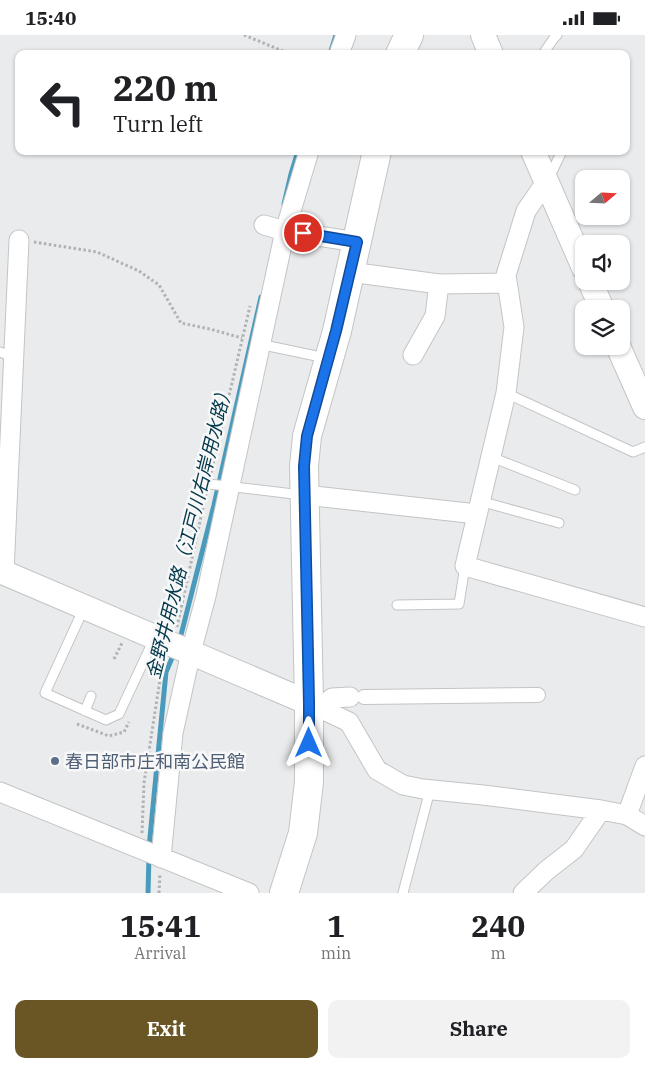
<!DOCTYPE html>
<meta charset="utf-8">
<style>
body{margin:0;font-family:"IBM Plex Serif","Noto Sans JP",serif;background:#f2f2f2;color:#202124;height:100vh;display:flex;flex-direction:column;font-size:19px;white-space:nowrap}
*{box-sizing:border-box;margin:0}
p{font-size:16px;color:#757577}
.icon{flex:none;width:28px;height:28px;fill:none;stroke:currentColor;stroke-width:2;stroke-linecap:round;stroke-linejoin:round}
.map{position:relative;height:858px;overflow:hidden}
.drawer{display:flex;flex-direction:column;background:#fff;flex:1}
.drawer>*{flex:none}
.hud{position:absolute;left:15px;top:15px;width:615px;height:105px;border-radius:10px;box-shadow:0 1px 4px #0004;background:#fff;color:#202124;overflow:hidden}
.needle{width:32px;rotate:71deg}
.fabs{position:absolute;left:575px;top:135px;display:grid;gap:10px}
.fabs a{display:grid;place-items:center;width:55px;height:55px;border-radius:10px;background:#fff;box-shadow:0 1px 4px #0004;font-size:25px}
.pin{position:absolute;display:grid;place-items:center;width:42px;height:42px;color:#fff;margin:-21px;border:2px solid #fff;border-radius:50%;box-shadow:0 1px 5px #0007}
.me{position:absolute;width:55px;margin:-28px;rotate:0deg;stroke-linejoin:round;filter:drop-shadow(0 0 4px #0008)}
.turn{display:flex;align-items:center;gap:18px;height:105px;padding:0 15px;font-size:22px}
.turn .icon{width:65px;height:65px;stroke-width:2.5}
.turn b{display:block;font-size:35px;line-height:42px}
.eta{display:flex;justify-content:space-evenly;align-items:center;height:85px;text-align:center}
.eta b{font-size:30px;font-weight:700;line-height:35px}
.cta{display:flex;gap:10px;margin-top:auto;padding:10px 15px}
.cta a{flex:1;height:58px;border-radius:10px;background:#695624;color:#fff;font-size:20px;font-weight:700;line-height:58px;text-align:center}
.cta a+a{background:#f2f2f2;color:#202124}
.status{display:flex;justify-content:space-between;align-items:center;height:35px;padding:0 25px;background:#fff;direction:ltr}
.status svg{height:14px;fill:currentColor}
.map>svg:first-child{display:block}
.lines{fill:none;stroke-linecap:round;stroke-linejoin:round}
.stream{stroke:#4a9bbb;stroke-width:5}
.service-casing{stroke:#c3c4c5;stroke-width:11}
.pedestrian-casing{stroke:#c3c4c5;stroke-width:16}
.minor-casing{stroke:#c3c4c5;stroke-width:21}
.tertiary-casing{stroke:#c3c4c5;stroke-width:26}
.primary-casing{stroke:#c3c4c5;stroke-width:30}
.path{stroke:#b1b2b3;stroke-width:3;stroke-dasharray:2.5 2.5;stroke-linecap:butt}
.service{stroke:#fff;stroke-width:9}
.pedestrian{stroke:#fff;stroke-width:14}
.minor{stroke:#fff;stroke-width:19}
.tertiary{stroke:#fff;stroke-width:24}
.primary{stroke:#fff;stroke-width:28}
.route-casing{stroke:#114b97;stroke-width:12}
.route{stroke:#1a73e8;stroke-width:9}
.service-dot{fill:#5c6f8a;stroke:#f8f8f9;stroke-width:2}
.labels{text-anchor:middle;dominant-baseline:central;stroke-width:5;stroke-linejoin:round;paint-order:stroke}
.service-label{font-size:18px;fill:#4e5e75;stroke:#f8f8f9;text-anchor:start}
.water-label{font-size:19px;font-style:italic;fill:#04394c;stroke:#f8f8f9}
</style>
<div class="status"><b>15:40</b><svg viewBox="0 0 49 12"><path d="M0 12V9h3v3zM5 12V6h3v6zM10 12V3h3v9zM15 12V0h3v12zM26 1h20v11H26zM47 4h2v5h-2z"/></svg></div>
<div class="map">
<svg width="645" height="858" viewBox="0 0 645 858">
<rect width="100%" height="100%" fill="#eaebec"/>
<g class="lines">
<path class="stream" d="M 330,19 L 336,0
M 284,169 L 291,139 L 298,116
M 179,606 L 181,600 L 214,470 L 261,262
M 149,813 L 166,637 L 175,616
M 148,858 L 149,821"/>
<g class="service-casing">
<path id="service" d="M 543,19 L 554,3 L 557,0
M 549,143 L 562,116
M 259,309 L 326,323
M 0,317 L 13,322
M 506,358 L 633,417 L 645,412
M 491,422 L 575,455
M 209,449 L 302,460
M 480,466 L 559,488
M 397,570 L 459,569 L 465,531
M 84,573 L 45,658 L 106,685 L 119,679 L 155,602
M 85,676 L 91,661
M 403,858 L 430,755"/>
</g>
<g class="pedestrian-casing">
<path id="pedestrian" d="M 364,662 L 538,660"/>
</g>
<g class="minor-casing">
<path id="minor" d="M 339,19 L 346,0
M 546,147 L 526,176 L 506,240 L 514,292 L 506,358 L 465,531 L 645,582
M 264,190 L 285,196 L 357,207
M 350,237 L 439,249 L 507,248
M 413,320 L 435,281 L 439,249
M 305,460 L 477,479
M 4,537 L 19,205
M 309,668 L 349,687 L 377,735 L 403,750 L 423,754 L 483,760 L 601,775 L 627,780 L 645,791
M 321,673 L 332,663 L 350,662
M 0,757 L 249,858
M 627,780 L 645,731
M 161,823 L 173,698 L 191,617 L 206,561 L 285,196 L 309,116
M 523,858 L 546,836 L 574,814 L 601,775"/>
</g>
<g class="tertiary-casing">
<path id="tertiary" d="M 483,0 L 491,19
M 533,116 L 584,233
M 590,246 L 602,274
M 618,311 L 645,372
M 0,536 L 309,668"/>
</g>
<g class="primary-casing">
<path id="primary" d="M 400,19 L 409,0
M 284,858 L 303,798 L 309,747 L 309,668 L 304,431 L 307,401 L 337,296 L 377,116"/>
</g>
<path class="path" d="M 244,0 L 290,19
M 34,207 L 97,217 L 139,236 L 159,250 L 181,288 L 210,294 L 242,303
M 211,438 L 250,271
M 177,592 L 206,459
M 114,624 L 122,608
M 77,689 L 109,701 L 124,697 L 129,687
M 142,798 L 144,748 L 162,632 L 165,626
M 159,858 L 160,838"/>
<use href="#service" class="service"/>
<use href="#pedestrian" class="pedestrian"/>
<use href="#minor" class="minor"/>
<use href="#tertiary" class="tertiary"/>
<use href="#primary" class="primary"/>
</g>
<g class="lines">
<g class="route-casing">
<path id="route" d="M 303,198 L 357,207 L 336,296 L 307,401 L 304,431 L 309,668 L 309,708"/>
</g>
<use href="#route" class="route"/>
</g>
<circle class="service-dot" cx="55" cy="726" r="5"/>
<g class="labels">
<g class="service-label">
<text x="65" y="726">春日部市庄和南公民館</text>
</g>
<g class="water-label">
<text transform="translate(189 496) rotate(-76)">金野井用水路（江戸川右岸用水路）</text>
</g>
</g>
</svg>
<div class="fabs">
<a><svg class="needle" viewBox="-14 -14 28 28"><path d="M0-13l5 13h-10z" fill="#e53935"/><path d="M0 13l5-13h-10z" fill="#757577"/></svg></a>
<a><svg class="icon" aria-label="sound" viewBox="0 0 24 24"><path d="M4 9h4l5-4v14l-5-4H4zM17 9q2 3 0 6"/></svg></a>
<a><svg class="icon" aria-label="layers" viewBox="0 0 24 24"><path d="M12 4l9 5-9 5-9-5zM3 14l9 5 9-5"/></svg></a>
</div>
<div class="pin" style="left:303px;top:198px;background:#d93025"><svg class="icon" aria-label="arrive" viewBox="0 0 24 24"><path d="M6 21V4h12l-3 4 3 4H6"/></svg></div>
<svg class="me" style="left:309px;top:708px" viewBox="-20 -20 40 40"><path d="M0-17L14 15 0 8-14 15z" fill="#1a73e8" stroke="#fff" stroke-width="4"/></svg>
<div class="hud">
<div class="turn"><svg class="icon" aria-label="left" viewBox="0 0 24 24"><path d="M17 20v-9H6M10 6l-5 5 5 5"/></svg><div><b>220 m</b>Turn left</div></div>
</div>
</div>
<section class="drawer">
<div class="eta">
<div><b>15:41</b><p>Arrival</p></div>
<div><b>1</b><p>min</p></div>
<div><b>240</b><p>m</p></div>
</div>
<div class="cta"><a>Exit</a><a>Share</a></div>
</section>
